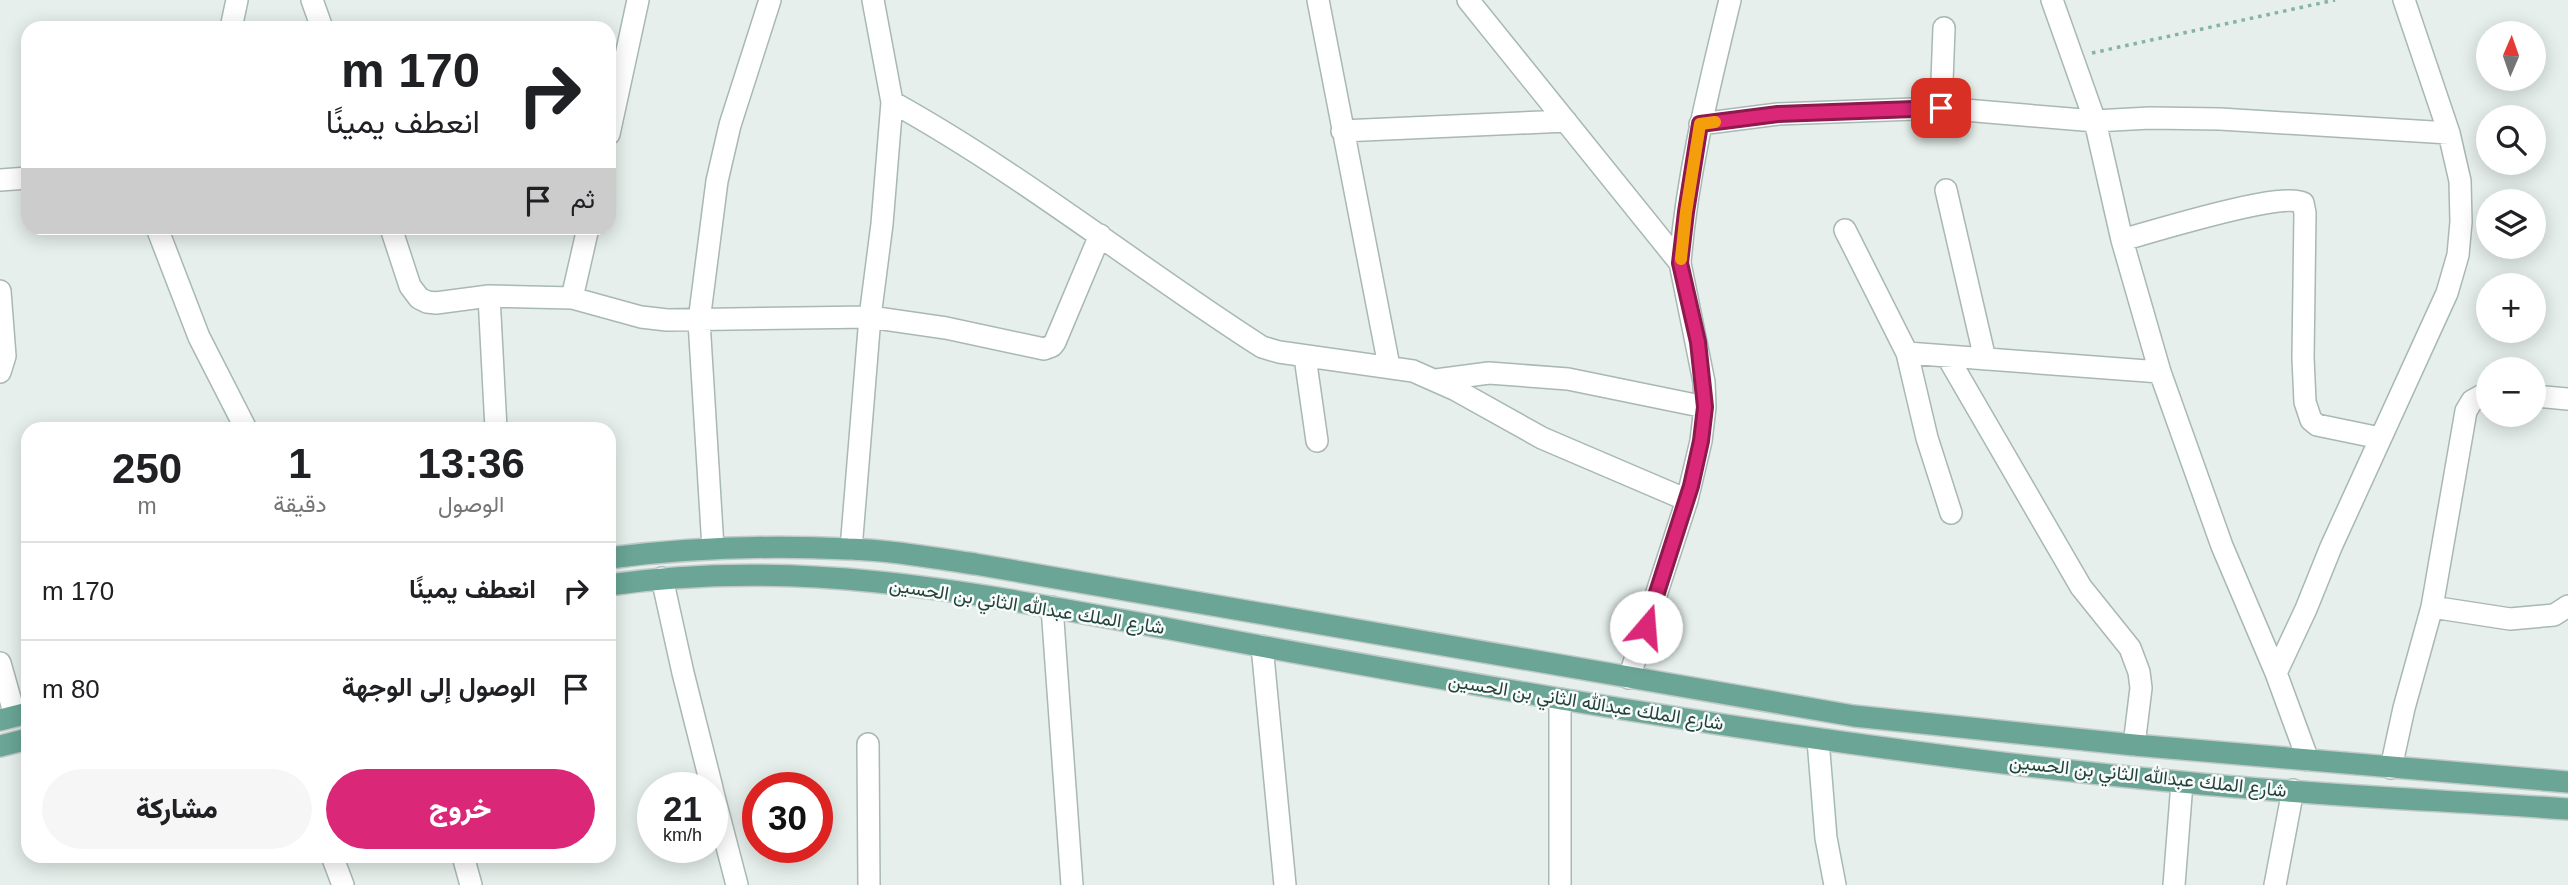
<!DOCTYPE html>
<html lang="ar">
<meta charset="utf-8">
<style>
body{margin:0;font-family:Arial,Vazirmatn,sans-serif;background:#f6f6f6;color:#202124;direction:rtl;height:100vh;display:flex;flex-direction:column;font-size:26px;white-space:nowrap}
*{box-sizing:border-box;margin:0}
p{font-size:23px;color:#757577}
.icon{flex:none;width:38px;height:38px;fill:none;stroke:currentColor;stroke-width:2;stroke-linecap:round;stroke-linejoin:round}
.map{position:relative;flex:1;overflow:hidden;direction:ltr}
.details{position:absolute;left:21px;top:422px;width:595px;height:441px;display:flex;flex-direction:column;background:#fff;border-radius:21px;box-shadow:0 4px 18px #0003;direction:rtl}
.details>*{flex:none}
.banner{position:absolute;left:21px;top:21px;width:595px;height:214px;border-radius:21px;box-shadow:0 4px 18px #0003;direction:rtl;background:#fff;color:#202124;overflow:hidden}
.needle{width:46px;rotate:2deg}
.tools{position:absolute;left:2476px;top:21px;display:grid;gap:14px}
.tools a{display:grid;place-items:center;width:70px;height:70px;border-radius:50%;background:#fff;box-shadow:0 4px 18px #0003;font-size:35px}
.speed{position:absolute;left:637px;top:772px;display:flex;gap:14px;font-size:35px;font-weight:700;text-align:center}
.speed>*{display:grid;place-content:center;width:91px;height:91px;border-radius:50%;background:#fff;box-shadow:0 4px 18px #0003;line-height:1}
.speed small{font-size:18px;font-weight:400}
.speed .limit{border:10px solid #d22;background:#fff;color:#111}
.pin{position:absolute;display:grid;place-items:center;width:60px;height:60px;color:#fff;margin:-30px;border-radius:14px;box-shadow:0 4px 10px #0006}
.me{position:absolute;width:77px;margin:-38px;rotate:18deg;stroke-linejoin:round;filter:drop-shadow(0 0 5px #0008)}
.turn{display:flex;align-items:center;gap:24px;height:147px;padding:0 21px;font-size:32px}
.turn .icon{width:91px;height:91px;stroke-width:2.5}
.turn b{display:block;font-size:49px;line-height:60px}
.then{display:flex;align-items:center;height:66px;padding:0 21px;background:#0003;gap:14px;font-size:26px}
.eta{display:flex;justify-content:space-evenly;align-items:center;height:119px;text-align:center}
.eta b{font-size:42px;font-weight:800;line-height:49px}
.button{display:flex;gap:14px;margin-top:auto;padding:14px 21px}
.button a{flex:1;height:80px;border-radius:42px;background:#db2777;color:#fff;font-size:28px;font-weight:800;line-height:80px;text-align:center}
.button a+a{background:#f6f6f6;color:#202124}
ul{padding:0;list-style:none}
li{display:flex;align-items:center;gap:21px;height:98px;padding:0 21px;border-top:2px solid #e0e0e0}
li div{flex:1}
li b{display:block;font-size:26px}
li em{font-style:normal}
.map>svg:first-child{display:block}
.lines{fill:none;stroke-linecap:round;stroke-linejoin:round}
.street-casing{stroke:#a8b8b2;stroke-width:24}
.secondary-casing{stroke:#a4bbb3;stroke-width:24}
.primary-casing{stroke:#c2cac8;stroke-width:24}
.path{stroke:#86b3a5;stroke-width:3.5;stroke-dasharray:3.5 5;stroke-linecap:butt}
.street{stroke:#fff;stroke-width:21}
.secondary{stroke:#fff;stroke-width:21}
.primary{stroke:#6aa596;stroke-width:21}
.route-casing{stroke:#8e194d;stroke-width:18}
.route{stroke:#db2777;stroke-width:12}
.slow{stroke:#f59e0b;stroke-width:12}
.labels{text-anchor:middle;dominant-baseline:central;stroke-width:5;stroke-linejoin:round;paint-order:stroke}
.street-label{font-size:19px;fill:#24423a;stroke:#f7fbf9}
</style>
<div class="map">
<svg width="2568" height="885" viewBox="0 0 2568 885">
<rect width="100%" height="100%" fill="#e6efeb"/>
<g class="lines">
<g class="street-casing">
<path id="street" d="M 312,0 L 322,28
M 1318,0 L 1389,366
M 1468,0 L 1680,263 L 1704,382 L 1705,407 L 1701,441 L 1687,500 L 1629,678
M 2052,0 L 2095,121 L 2122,240 L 2160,372 L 2222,546 L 2276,673 L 2308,760
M 231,28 L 237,0
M 892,102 C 1022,174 1137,267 1262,347 L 1279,352 L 1413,371 L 1456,390 L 1542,438 L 1687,500
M 1941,108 L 1944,28
M 1700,124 L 1778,114 L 1941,108 L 2095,121 L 2150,118 L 2220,119 L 2449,133
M 1342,131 L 1566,121
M 609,134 L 638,0
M 0,180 L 28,178
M 1946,190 L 1985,359
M 157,228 L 199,337 L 246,429
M 391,228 L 410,286 L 419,298 L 427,302 L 436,303 L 489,296 L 572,298 L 641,317 L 667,320 L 870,317 L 946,328 L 1044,349 L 1052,346 L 1055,342 L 1100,235
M 1845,230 L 1907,353 L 1927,438 L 1951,513
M 2122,240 C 2151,232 2282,191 2303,203 L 2305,213 L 2303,358 L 2305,402 L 2311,420 L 2317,425 L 2380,438
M 1680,263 C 1687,174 1709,87 1730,0
M 0,291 L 5,356 L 0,372
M 489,296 L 496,429
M 572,298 L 588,228
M 1907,353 L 2160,372
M 1947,356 L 2081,587 L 2130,648 L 2139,672 L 2141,688 L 2134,745
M 1305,357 L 1317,441
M 1436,380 L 1489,373 L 1568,379 L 1705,407
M 2534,396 L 2568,399
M 713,548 L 699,321 L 717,181 L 730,125 L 770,0
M 851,549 L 870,317 L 882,224 L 892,102 L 873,0
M 662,578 L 683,673 L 712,788
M 1052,607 L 1072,885
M 2432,607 L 2510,619 L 2554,615 L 2568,606
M 1262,646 L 1285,885
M 0,663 L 15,716
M 2276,673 L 2306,609 L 2331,547 L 2447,293 L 2458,255 L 2461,222 L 2460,181 L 2449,133 L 2404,0
M 1560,699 L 1560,885
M 868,744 L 869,885
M 2391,768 L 2404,708 L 2432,607 L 2466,411 L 2472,401 L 2488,392
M 712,789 L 737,885
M 332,856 L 343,885
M 463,856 L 471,885
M 2174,885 L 2182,783
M 2275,885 L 2293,790"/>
</g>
<g class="secondary-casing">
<path id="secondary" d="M 1818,740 L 1826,838 L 1835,885"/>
</g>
<g class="primary-casing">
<path id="primary" d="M 609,558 C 688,548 768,545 848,549 C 891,550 933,558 975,564 L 1854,716 L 2134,745 L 2568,782
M 609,585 C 803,557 981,594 1170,629 C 1300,654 1431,677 1561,699 C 1767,733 1974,763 2181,782 C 2310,795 2439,800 2568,809
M 0,720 L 28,713
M 0,746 L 28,739"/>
</g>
<path class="path" d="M 2092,53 L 2335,0"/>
<use href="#street" class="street"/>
<use href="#secondary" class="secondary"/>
<use href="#primary" class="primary"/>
</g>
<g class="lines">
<g class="route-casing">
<path id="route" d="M 1646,627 L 1691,486 L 1701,441 L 1705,407 L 1698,342 L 1680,263 L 1686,212 L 1700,124 L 1778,114 L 1941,108"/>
</g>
<use href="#route" class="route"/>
<path class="slow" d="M 1681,259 L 1686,212 L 1700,124 L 1715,122"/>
</g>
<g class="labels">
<g class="street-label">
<text transform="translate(1027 606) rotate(9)">شارع الملك عبدالله الثاني بن الحسين</text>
<text transform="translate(1586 702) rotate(9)">شارع الملك عبدالله الثاني بن الحسين</text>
<text transform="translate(2148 776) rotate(6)">شارع الملك عبدالله الثاني بن الحسين</text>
</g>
</g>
</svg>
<div class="tools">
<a><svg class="needle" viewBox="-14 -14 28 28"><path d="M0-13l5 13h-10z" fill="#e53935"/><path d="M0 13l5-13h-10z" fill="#757577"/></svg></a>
<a><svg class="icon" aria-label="search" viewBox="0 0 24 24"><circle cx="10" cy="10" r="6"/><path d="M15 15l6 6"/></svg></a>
<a><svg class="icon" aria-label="layers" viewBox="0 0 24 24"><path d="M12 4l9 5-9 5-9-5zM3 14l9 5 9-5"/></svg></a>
<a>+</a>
<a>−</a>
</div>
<div class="speed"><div>21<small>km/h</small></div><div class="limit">30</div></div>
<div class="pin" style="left:1941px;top:108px;background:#d93025"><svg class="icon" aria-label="arrive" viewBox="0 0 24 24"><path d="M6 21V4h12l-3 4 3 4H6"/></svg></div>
<svg class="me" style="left:1646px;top:627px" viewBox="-20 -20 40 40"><circle r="19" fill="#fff"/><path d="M0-13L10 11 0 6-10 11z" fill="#db2777"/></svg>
<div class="banner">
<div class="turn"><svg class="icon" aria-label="right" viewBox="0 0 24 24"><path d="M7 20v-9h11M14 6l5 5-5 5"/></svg><div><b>170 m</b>انعطف يمينًا</div></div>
<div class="then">ثم<svg class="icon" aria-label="arrive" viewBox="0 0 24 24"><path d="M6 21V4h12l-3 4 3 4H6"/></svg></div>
</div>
<section class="details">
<div class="eta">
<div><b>13:36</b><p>الوصول</p></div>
<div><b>1</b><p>دقيقة</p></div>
<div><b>250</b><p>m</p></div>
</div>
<ul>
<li><svg class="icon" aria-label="right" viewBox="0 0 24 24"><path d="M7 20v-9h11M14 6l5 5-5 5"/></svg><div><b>انعطف يمينًا</b></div><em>170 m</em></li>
<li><svg class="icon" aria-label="arrive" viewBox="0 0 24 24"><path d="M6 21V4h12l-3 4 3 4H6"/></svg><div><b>الوصول إلى الوجهة</b></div><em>80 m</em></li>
</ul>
<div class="button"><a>خروج</a><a>مشاركة</a></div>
</section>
</div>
